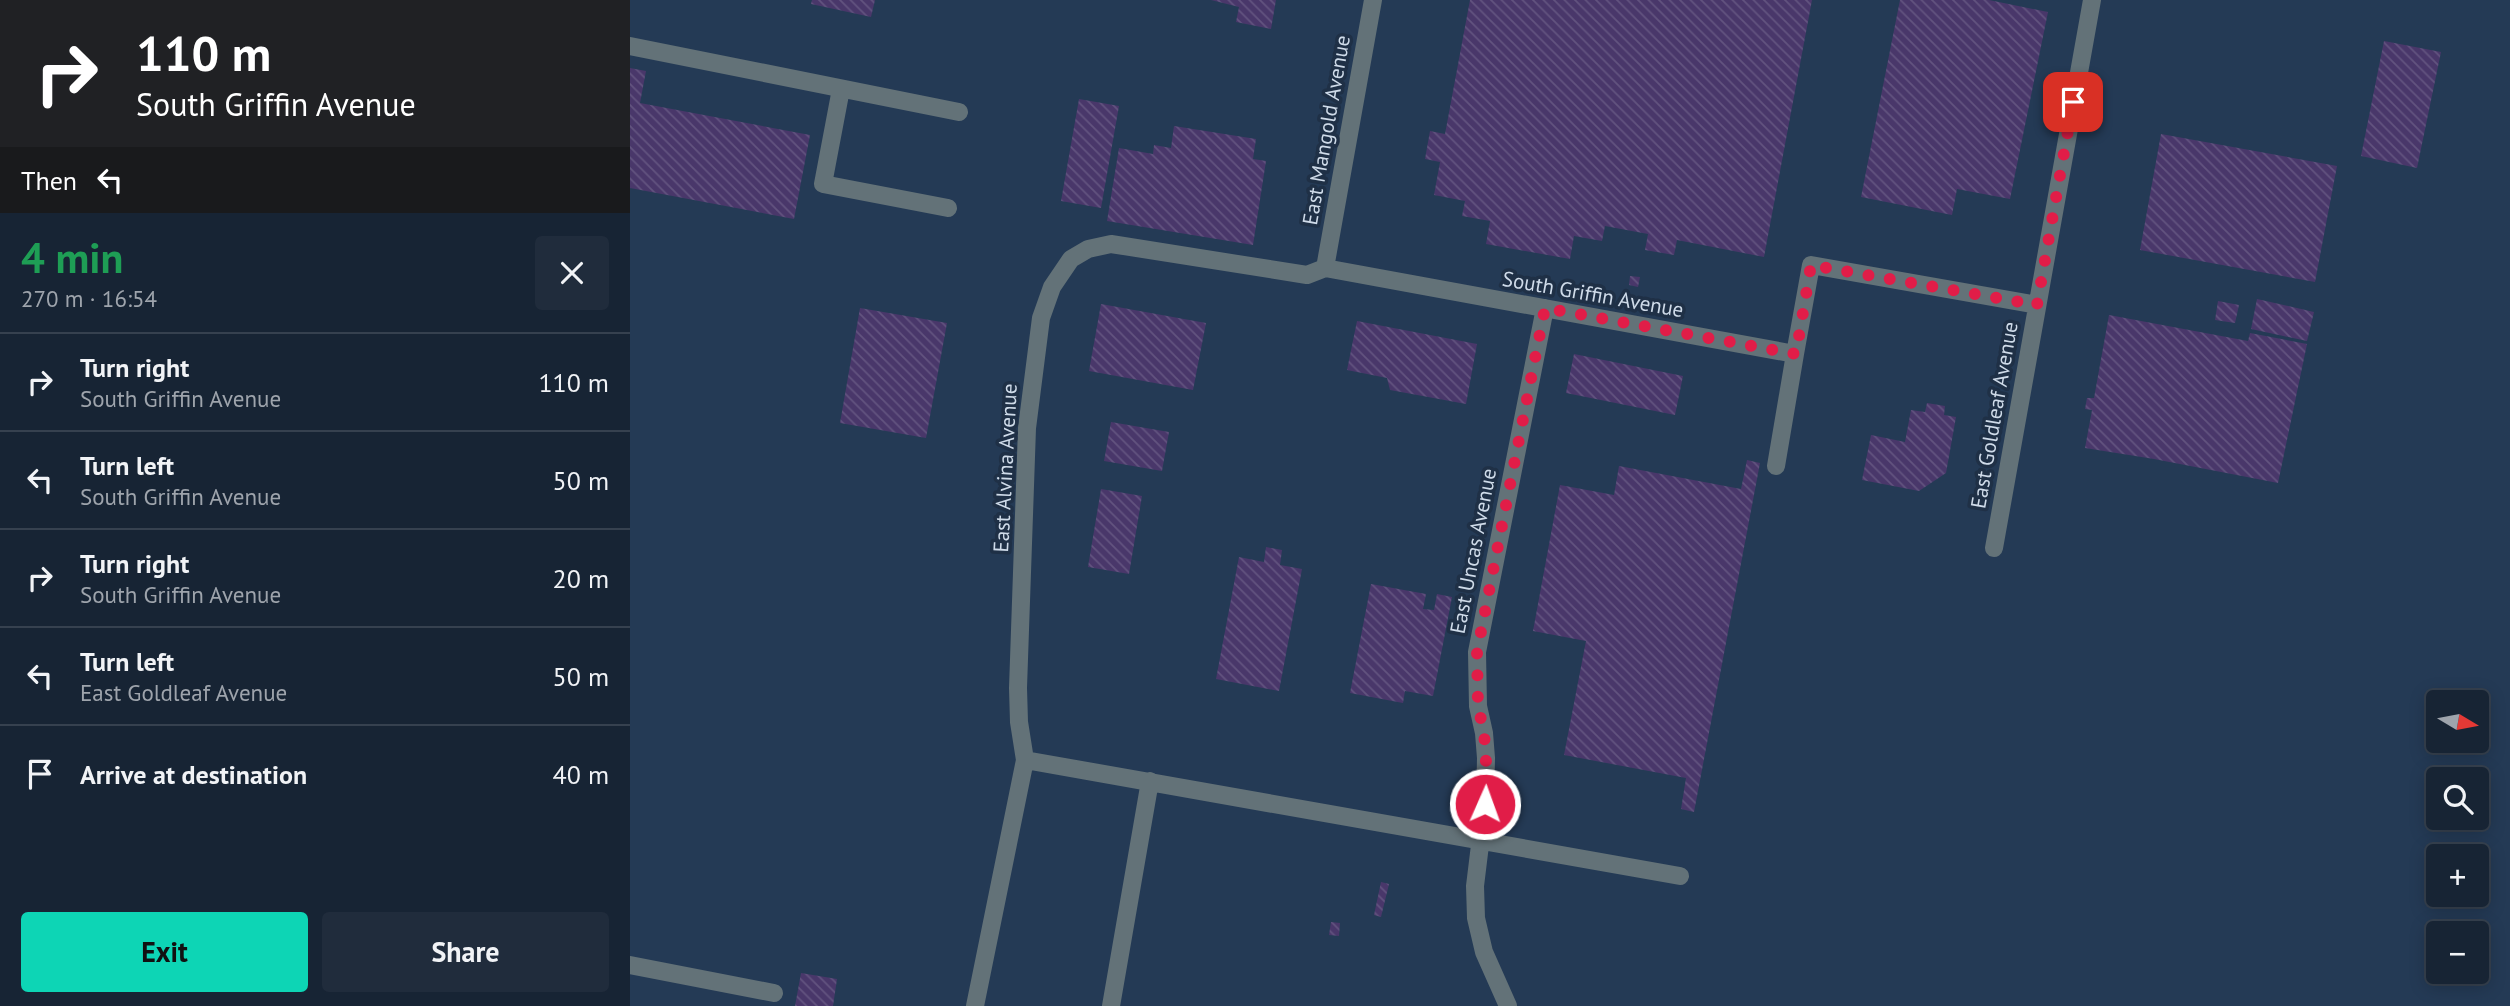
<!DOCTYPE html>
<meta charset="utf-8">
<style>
body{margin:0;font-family:"PT Sans",sans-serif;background:#202c3c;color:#f1f3f6;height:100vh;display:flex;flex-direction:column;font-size:26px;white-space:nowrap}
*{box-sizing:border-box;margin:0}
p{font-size:23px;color:#9ea4ac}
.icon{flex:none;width:38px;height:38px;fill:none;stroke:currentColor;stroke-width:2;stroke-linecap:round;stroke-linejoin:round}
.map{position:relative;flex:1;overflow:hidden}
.drawer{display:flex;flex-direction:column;background:#172434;width:630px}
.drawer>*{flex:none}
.hud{background:#202124;color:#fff;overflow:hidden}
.needle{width:46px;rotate:100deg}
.tools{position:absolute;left:1796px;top:690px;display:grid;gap:14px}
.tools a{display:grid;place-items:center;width:63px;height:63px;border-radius:7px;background:#172434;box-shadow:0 4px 18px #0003,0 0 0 2px #36414f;font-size:35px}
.pin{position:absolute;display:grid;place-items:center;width:60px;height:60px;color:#fff;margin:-30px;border-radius:14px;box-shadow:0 4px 10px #0006}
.me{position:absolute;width:77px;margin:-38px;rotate:2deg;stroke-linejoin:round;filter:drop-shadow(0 0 5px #0008)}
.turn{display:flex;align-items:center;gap:24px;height:147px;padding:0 21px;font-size:32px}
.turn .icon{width:91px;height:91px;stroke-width:2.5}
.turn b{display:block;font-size:49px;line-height:60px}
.then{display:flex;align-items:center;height:66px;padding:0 21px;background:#0003;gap:14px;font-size:26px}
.round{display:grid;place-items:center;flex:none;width:74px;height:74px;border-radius:7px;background:#202c3c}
.summary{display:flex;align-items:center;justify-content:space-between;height:119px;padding:0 21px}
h1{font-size:42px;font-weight:700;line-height:52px;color:#1e9e55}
.button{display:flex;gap:14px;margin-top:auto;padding:14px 21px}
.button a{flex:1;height:80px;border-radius:7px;background:#0dd5b5;color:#111;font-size:28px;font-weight:700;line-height:80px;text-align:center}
.button a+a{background:#202c3c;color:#f1f3f6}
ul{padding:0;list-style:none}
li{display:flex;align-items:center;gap:21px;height:98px;padding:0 21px;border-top:2px solid #36414f}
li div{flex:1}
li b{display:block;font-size:26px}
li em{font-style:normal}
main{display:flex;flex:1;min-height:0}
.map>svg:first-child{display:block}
.built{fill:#243a55;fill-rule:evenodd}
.building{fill:url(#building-back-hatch)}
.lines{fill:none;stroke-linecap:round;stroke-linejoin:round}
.minor{stroke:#637278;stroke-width:18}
.route{stroke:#e11d48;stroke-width:12;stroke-dasharray:0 21.6}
.labels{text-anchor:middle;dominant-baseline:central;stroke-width:7;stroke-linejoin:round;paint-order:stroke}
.street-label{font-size:21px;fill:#cfdbe9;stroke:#1f3046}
</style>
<main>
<section class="drawer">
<div class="hud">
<div class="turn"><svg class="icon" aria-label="right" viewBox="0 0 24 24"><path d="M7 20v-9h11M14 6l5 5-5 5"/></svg><div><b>110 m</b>South Griffin Avenue</div></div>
<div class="then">Then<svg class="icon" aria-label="left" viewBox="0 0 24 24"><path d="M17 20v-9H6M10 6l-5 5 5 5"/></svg></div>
</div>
<div class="summary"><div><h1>4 min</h1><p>270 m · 16:54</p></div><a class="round"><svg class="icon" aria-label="close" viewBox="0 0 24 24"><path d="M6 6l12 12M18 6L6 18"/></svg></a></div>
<ul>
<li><svg class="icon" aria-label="right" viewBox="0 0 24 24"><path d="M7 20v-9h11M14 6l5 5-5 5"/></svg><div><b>Turn right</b><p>South Griffin Avenue</p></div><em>110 m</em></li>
<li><svg class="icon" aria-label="left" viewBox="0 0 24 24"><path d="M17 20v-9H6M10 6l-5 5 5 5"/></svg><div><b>Turn left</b><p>South Griffin Avenue</p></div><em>50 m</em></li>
<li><svg class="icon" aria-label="right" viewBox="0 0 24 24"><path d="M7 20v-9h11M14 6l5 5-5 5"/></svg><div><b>Turn right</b><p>South Griffin Avenue</p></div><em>20 m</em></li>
<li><svg class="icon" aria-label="left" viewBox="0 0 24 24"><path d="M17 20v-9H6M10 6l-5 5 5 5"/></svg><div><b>Turn left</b><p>East Goldleaf Avenue</p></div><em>50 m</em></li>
<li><svg class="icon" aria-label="arrive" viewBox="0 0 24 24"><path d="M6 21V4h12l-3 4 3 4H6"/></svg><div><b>Arrive at destination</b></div><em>40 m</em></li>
</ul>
<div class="button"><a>Exit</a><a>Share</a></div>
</section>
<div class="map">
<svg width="1880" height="1006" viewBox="0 0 1880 1006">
<defs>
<pattern id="building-back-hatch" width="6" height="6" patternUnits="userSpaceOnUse" patternTransform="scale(1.75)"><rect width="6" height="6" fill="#49376a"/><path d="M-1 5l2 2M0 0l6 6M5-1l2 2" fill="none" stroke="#62537f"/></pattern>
</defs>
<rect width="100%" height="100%" fill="#1f3046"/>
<path class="built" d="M 0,0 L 1880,0 L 1880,1006 L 0,1006 ZM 1808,702 L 1846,702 L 1846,740 L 1808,740 ZM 1808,779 L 1846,779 L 1846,817 L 1808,817 ZM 1808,856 L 1846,856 L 1846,894 L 1808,894 ZM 1808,933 L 1846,933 L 1846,971 L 1808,971 Z"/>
<path class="building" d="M 182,0 L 245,0 L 241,17 L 181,4 Z
M 581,0 L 646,0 L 641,29 L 606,22 L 609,7 Z
M 840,0 L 1182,0 L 1134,257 L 1047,240 L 1044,255 L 1015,250 L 1018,234 L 975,226 L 972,241 L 944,236 L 940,259 L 856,244 L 860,221 L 832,216 L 835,201 L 804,195 L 810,162 L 795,159 L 800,131 L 815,134 Z
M 1270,0 L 1359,0 L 1418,12 L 1380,199 L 1327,189 L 1322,215 L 1231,197 Z
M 1754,41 L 1811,52 L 1787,168 L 1731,156 Z
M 0,68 L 16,71 L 10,103 L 180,135 L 164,219 L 0,188 Z
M 449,99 L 489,106 L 471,208 L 431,201 Z
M 544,126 L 626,139 L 623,159 L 636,161 L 623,245 L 477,221 L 489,148 L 523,154 L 524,145 L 541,148 Z
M 1531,134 L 1707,166 L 1685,282 L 1510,250 Z
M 1000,276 L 1010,277 L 1008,287 L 999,285 Z
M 1627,299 L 1684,312 L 1677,341 L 1621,329 Z
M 1588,301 L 1609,305 L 1605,323 L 1585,320 Z
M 471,304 L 576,323 L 563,390 L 459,371 Z
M 230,308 L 317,323 L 296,438 L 210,423 Z
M 1479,315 L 1618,341 L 1620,333 L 1677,344 L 1648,483 L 1524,459 L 1455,448 L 1462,410 L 1455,409 L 1457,398 L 1464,398 Z
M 727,321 L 847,344 L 836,404 L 760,390 L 757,378 L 717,370 Z
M 944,354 L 1053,376 L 1045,415 L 936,393 Z
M 1297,403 L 1315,406 L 1314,415 L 1326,417 L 1316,473 L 1289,491 L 1232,480 L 1241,435 L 1275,442 L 1281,410 L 1295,412 Z
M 481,422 L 539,432 L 532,471 L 474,461 Z
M 1117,460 L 1130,463 L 1064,812 L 1051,809 L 1056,778 L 934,755 L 956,641 L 903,631 L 930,485 L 984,495 L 989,466 L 1111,489 Z
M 471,489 L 512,496 L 499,574 L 458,567 Z
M 636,547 L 652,550 L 650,565 L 672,569 L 649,691 L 586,679 L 609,557 L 634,562 Z
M 741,584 L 796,594 L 793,609 L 804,610 L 807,594 L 822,597 L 803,696 L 775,691 L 773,703 L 720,693 Z
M 751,882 L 759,884 L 751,917 L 744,915 Z
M 701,922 L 710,923 L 709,936 L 699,935 Z
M 171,973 L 207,979 L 203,1006 L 165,1006 Z"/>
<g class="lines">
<path class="minor" d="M 0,46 L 329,112
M 211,89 L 193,184 L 318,208
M 695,268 L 743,0
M 1146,466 L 1165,354
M 1364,548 L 1462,0
M 395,760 L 1050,876
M 0,965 L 144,993
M 345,1006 L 395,760 L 389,722 L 388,688 L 397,428 L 411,318 L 422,287 L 441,259 L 458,249 L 481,244 L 677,275 L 695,268 L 1165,354 L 1181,265 L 1407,305
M 481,1006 L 520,781
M 878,1006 L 854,952 L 846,918 L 845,886 L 855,804 L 856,758 L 854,733 L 848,706 L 847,652 L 915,308"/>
</g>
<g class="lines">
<path class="route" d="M 855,804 L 856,758 L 854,733 L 848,706 L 847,652 L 915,308 L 1166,354 L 1181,265 L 1407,305 L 1443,102"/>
</g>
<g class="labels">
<g class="street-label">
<text transform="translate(696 130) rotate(-80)">East Mangold Avenue</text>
<text transform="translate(963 294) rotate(10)">South Griffin Avenue</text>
<text transform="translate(1364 415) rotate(-80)">East Goldleaf Avenue</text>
<text transform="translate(375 468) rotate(-87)">East Alvina Avenue</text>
<text transform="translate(843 551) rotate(-79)">East Uncas Avenue</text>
</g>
</g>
</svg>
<div class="tools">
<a><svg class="needle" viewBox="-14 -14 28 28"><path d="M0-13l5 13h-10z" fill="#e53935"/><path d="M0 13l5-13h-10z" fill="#9ea4ac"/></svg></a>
<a><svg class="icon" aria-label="search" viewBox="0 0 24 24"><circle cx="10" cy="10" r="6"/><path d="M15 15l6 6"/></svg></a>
<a>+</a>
<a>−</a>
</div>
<div class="pin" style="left:1443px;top:102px;background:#d93025"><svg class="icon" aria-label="arrive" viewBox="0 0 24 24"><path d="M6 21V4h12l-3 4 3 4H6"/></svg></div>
<svg class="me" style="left:855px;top:804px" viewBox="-20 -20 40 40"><circle r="17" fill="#e11d48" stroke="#fff" stroke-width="3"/><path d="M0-11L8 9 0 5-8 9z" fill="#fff"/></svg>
</div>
</main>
